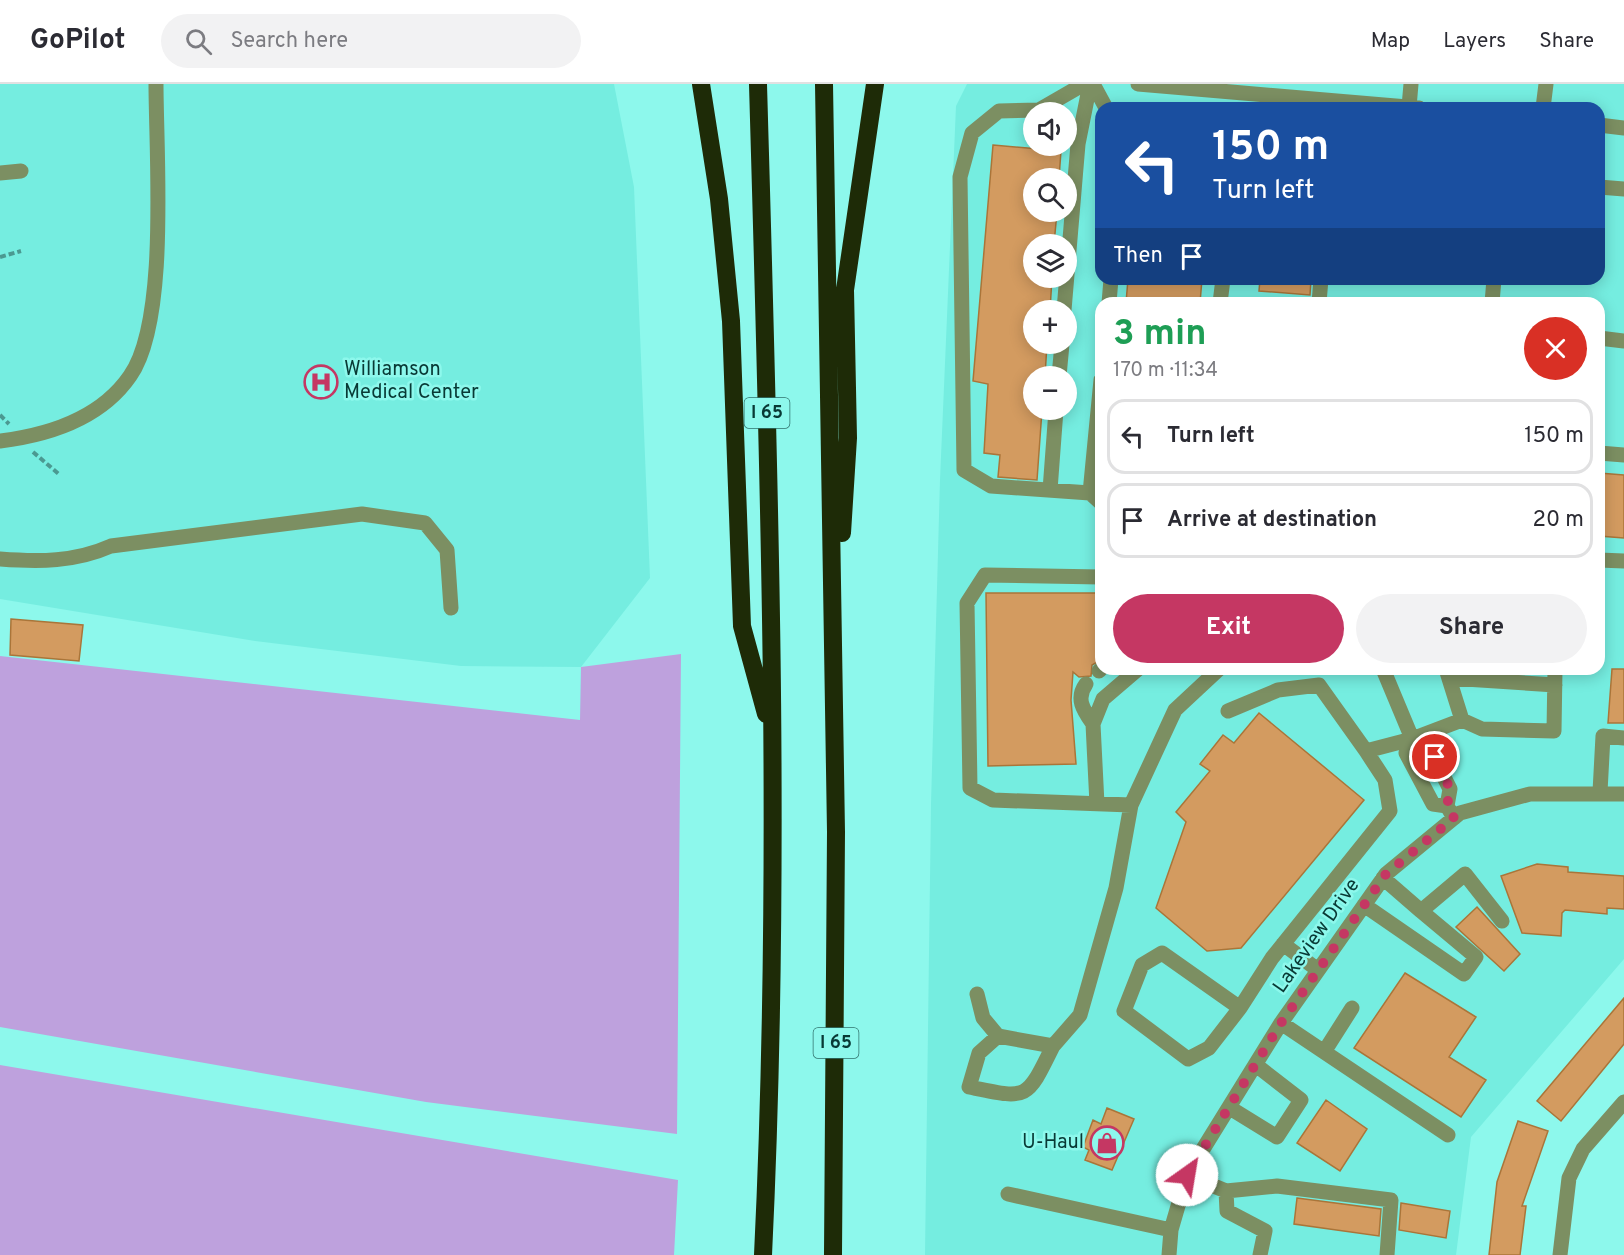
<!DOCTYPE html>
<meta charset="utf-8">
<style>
body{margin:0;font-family:Overpass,sans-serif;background:#f2f2f3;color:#2b2b33;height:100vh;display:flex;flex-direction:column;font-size:22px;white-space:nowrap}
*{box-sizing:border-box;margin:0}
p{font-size:20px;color:#7c7c81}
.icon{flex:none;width:33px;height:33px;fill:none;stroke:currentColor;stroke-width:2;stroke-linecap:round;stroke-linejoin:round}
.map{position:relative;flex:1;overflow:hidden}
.panel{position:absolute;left:1095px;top:213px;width:510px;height:378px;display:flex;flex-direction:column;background:#fff;border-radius:18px;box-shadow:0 3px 15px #0003}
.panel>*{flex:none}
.top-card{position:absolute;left:1095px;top:18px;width:510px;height:183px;border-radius:18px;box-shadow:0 3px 15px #0003;background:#1a4fa0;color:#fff;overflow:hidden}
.controls{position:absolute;left:1023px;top:18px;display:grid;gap:12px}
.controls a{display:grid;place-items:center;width:54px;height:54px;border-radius:50%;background:#fff;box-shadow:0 3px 15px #0003;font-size:30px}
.pin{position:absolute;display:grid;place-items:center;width:51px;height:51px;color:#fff;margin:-26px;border:3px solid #fff;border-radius:50%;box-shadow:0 2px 6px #0007}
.me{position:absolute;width:66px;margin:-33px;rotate:32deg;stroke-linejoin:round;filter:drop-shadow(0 0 4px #0008)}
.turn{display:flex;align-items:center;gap:21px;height:126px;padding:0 18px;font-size:27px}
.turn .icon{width:78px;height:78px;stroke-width:2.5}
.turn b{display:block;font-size:42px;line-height:51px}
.then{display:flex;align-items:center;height:57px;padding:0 18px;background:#0003;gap:12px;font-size:22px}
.round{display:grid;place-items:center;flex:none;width:63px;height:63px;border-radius:32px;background:#f2f2f3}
.summary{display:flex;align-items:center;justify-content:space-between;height:102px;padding:0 18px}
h1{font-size:36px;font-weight:700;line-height:45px;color:#1e9e55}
.button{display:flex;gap:12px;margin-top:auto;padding:12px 18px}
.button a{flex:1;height:69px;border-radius:36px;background:#c53763;color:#fff;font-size:24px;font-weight:700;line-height:69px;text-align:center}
.button a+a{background:#f2f2f3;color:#2b2b33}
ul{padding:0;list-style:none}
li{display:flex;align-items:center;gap:18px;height:75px;margin:0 12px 9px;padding:0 6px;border:3px solid #e1e1e2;border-radius:18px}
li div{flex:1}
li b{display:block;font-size:22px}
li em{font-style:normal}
header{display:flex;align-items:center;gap:36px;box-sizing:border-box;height:84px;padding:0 30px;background:#fff;border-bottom:2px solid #e1e1e2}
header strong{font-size:28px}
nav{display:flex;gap:33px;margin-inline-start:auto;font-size:21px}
.search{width:420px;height:54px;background:#f2f2f3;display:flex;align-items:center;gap:15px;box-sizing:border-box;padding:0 21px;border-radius:33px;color:#7c7c81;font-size:22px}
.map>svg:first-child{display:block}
.built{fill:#75ede0;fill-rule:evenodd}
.forest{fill:#bea1dd}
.building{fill:#d39b60;stroke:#aa7539;stroke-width:1.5}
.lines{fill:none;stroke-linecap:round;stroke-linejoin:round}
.path{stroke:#4b9991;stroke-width:4;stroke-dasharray:6 3;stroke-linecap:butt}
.minor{stroke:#7c8f62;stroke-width:15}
.highway{stroke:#1e2b07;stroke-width:18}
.route{stroke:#c53763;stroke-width:10;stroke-dasharray:0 18}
.labels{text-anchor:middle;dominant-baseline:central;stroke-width:5;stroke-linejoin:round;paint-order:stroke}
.shield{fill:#8df8ec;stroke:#30726c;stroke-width:1.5}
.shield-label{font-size:18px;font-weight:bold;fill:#083935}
.poi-label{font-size:20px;fill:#083935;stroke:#8df8ec;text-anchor:start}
.street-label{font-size:20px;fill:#083935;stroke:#8df8ec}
</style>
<header>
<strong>GoPilot</strong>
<div class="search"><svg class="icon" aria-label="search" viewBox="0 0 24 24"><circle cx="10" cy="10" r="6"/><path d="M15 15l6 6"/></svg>Search here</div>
<nav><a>Map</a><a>Layers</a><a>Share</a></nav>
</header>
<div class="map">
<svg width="1624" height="1171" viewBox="0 0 1624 1171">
<rect width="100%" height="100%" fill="#8df8ec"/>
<path class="built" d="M 0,0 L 614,0 L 634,103 L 650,494 L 581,583 L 461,582 L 255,557 L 0,515 Z
M 967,0 L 1624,0 L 1624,875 L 1471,1053 L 1456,1171 L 925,1171 L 931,720 L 940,396 L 956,22 ZM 1101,24 L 1599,24 L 1599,195 L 1101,195 ZM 1034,28 L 1066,28 L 1066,62 L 1034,62 ZM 1034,94 L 1066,94 L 1066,128 L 1034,128 ZM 1034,160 L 1066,160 L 1066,194 L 1034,194 ZM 1101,219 L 1599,219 L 1599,585 L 1101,585 ZM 1034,226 L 1066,226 L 1066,260 L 1034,260 ZM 1034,292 L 1066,292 L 1066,326 L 1034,326 Z"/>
<path class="forest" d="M 681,570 L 677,1050 L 426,1018 L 0,943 L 0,572 L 580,636 L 581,583 Z
M 0,981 L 678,1096 L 674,1171 L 0,1171 Z"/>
<path class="building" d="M 993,61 L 1061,67 L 1059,94 L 1034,94 L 1034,128 L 1057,128 L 1054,160 L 1034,160 L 1034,194 L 1052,194 L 1050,226 L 1034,226 L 1034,260 L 1047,260 L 1045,292 L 1034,292 L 1034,326 L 1042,326 L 1037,396 L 998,393 L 1000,371 L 984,369 L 988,300 L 973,297 Z
M 1128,195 L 1202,195 L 1200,219 L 1126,219 Z
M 1260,195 L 1311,195 L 1310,211 L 1259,207 Z
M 1599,389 L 1624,391 L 1624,454 L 1599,452 Z
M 986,509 L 1101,509 L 1101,576 L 1092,581 L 1091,592 L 1079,593 L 1073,588 L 1071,616 L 1076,680 L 988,682 Z
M 11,535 L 83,541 L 79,577 L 10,571 Z
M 1612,585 L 1624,585 L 1624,639 L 1608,639 Z
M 1259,629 L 1364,716 L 1241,864 L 1207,867 L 1156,824 L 1186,738 L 1176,728 L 1210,687 L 1200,680 L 1223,651 L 1234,659 Z
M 1537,780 L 1568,783 L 1568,788 L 1624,792 L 1624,825 L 1607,824 L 1607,830 L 1565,826 L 1562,829 L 1561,852 L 1522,849 L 1501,792 Z
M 1477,823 L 1520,870 L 1504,887 L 1456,843 Z
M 1405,889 L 1476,933 L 1449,973 L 1486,996 L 1461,1033 L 1354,964 Z
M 1624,914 L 1624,960 L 1561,1037 L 1537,1017 Z
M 1326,1016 L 1367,1045 L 1340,1087 L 1297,1059 Z
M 1107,1024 L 1134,1035 L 1112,1086 L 1085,1076 L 1089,1066 L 1083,1063 L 1093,1036 L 1101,1040 Z
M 1518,1037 L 1548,1047 L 1522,1122 L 1526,1122 L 1520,1171 L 1489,1171 L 1497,1098 Z
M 1297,1114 L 1381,1125 L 1379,1152 L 1294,1140 Z
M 1401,1119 L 1450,1127 L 1446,1154 L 1399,1146 Z"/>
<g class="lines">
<path class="path" d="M 0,173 L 21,167
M 0,331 L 9,340
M 33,368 L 60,391"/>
<path class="minor" d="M 1084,0 L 1039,26 L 999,27 L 972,49 L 960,93 L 964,386 L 991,402 L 1090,409
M 1093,0 L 1106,24
M 1138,0 L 1419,24
M 1409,23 L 1411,0
M 1543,24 L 1546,0
M 1599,41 L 1624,44
M 0,89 L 21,87
M 1599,103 L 1624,105
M 1109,219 L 1111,195
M 1220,219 L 1223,195
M 1319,219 L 1321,195
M 1492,219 L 1494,195
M 1064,226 L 1078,60 L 1090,0
M 1599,254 L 1624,257
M 1059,292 L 1062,260
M 1101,296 L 1090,409 L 1101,419
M 0,357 C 49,351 101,334 130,292 C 169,237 156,71 156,0
M 1599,369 L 1624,371
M 1050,406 L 1056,326
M 0,475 C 39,478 75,478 111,462 L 362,430 L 425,439 L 447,466 L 451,524
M 1599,476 L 1624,477
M 1101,493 L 985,491 L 967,519 L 970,704 L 993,716 L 1131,721
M 1383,585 L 1416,664
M 1446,585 L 1462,636
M 1099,587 L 1101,585
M 1450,594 L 1555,601
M 1086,600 C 1075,615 1084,627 1093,640
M 1228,627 L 1278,606 L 1319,601 L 1366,667
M 1600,708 L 1603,652 L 1624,654
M 1097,720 L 1093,640 L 1103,615 L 1138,585
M 1447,722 L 1433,720 L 1406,669 L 1426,658 L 1450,705 L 1447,722 L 1454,734
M 1383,794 L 1421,827 L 1465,790 L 1502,837
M 1364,821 L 1464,890 L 1476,873 L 1421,827
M 1283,860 L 1318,886
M 977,910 L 983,934 L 998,952 L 1053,962 L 1080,931 L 1116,804 L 1131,721 L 1175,626 L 1219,585
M 1240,924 L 1162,869 L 1142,881 L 1124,927 L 1188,975 L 1209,964 L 1240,924 L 1272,874 L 1390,727 L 1385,696 L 1366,667 L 1412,655 L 1462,636 L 1482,645 L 1554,647 L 1555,585
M 1281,939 L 1448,1051
M 998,952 L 979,969 L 969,1003 C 1028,1015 1026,1017 1053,962
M 1324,968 L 1352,924
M 1230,1024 L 1277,1053 L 1301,1016 L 1256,981
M 1187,1091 L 1226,1107 L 1277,1102 L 1391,1116 L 1387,1171
M 1226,1107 L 1227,1127 L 1265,1147 L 1260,1171
M 1008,1110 L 1171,1146
M 1169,1171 L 1171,1146 L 1187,1091 L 1281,939 L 1386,790 L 1460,729 L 1530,710 L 1624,710
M 1560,1171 L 1569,1094 L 1583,1065 L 1624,1018"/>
<path class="highway" d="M 701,0 L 719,115 L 731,237 L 742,542 L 766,630
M 758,0 C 769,390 782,781 763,1171
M 824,0 L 836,748 L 833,1171
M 842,449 L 848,354 L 845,206 L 875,0"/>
</g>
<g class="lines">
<path class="route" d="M 1187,1091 L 1281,939 L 1386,790 L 1454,734 L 1447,722 L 1450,705 L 1435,673"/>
</g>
<defs>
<g id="hospital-ring" transform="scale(1.725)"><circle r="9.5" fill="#8df8ec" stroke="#c53763" stroke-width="1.5"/><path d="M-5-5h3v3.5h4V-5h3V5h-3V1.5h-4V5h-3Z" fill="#c53763"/></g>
<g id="shop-ring" transform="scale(1.725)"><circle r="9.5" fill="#8df8ec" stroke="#c53763" stroke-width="1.5"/><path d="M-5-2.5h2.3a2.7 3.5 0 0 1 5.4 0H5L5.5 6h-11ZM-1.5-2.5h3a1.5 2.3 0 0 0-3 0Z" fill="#c53763"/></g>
</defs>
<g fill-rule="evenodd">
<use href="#hospital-ring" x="321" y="298"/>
<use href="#shop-ring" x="1107" y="1059"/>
</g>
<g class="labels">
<g class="shield">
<rect x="744.5" y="314" width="45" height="30" rx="4.5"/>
<rect x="813.5" y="944" width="45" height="30" rx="4.5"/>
</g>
<g class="shield-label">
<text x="767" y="329">I 65</text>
<text x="836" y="959">I 65</text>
</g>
<g class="poi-label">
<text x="344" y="286">Williamson<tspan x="344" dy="23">Medical Center</tspan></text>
<text x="1084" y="1059" text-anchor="end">U-Haul</text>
</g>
<g class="street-label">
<text transform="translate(1317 852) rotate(-55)">Lakeview Drive</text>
</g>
</g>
</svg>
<div class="controls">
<a><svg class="icon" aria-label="sound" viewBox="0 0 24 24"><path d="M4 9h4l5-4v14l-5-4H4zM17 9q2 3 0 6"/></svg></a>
<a><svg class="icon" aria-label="search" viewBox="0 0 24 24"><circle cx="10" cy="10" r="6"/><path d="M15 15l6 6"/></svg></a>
<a><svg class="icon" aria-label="layers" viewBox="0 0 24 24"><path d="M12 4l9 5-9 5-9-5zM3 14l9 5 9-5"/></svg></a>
<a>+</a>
<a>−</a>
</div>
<div class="pin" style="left:1435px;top:673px;background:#d93025"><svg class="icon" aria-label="arrive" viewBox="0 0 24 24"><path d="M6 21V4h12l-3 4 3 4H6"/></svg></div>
<svg class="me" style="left:1187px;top:1091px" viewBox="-20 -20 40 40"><circle r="19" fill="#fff"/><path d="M0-13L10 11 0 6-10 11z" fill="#c53763"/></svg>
<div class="top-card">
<div class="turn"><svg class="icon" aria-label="left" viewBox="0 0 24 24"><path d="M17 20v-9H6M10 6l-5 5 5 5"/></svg><div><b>150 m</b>Turn left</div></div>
<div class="then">Then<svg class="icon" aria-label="arrive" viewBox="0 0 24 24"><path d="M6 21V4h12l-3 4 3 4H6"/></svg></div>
</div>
<section class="panel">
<div class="summary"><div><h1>3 min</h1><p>170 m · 11:34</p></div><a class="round" style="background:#d93025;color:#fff"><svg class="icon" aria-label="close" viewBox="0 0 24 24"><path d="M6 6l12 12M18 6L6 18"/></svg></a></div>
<ul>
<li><svg class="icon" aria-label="left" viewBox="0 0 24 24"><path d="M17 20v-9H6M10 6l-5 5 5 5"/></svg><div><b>Turn left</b></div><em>150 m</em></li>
<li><svg class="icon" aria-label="arrive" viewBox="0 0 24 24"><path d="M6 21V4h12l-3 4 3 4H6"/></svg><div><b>Arrive at destination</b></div><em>20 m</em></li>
</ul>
<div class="button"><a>Exit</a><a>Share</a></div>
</section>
</div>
